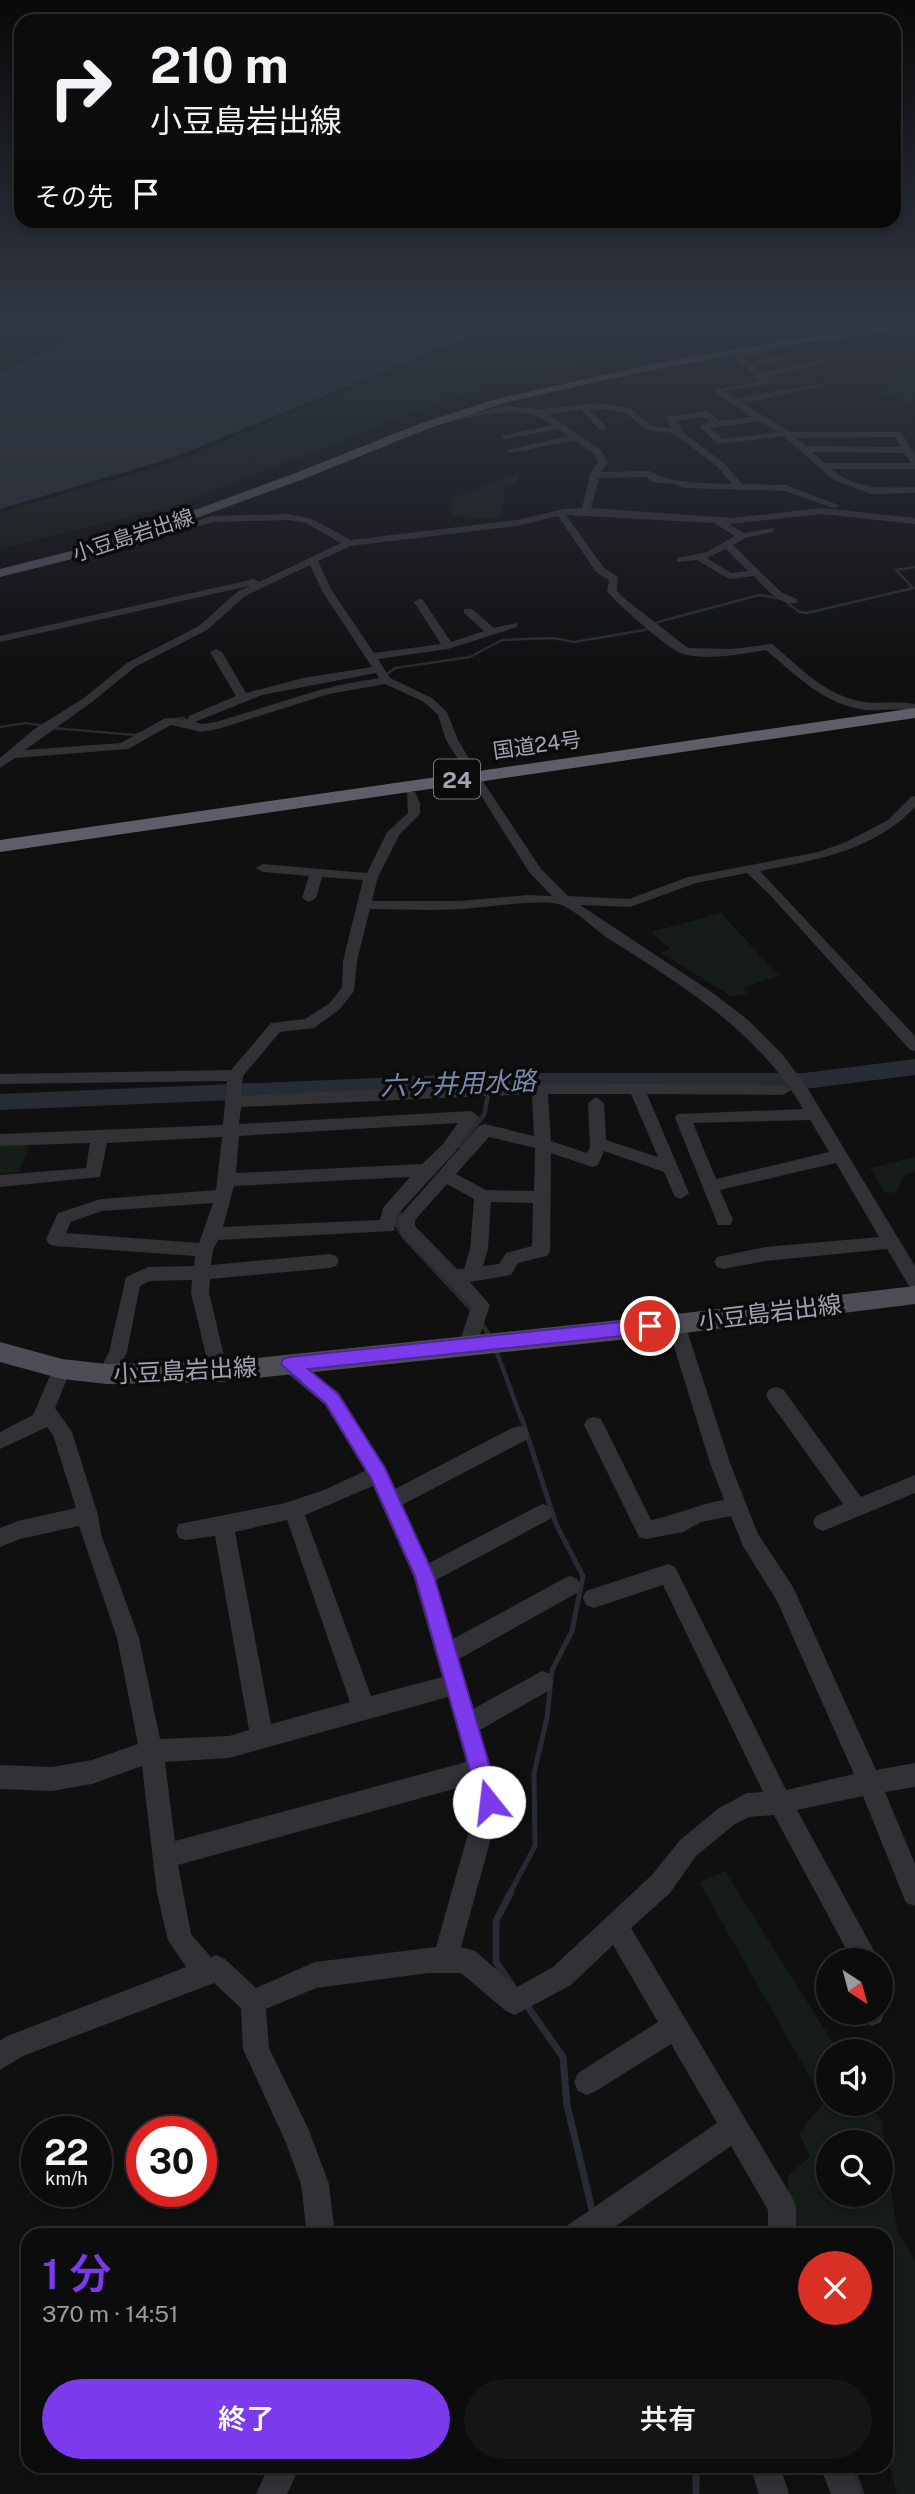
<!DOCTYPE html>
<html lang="ja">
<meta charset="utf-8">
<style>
body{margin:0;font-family:"Public Sans","Noto Sans JP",sans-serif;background:#151516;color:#f1f3f6;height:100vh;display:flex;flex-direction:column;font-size:26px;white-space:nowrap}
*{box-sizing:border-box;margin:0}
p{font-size:23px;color:#9a9b9d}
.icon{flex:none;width:38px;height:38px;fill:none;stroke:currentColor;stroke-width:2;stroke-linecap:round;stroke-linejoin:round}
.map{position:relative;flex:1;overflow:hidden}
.panel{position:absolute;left:21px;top:2228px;width:872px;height:245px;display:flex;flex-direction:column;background:#0c0c0d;border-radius:21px;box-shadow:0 4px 10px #0003,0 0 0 2px #2c2c2e}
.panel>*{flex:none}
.guide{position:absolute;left:14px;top:14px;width:887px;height:214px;border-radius:21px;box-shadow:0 4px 10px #0003,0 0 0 2px #2c2c2e;background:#0c0c0d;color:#f1f3f6;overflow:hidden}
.needle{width:46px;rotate:144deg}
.controls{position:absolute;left:816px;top:1948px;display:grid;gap:14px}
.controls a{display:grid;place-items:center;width:77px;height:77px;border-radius:50%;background:#0c0c0d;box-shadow:0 4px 10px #0003,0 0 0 2px #2c2c2e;font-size:35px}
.speed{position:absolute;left:21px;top:2116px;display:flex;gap:14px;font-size:35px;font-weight:700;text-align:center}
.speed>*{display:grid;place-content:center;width:91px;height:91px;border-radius:50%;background:#0c0c0d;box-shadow:0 4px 10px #0003,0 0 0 2px #2c2c2e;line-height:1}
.speed small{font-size:18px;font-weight:400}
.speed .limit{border:10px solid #d22;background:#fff;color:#111}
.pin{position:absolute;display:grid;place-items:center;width:60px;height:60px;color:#fff;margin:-30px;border:4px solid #fff;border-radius:50%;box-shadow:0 2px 7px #0007}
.me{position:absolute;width:77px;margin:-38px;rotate:344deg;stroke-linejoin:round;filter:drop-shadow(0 0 5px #0008)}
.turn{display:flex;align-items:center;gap:24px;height:147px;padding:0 21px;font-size:32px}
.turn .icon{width:91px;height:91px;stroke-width:2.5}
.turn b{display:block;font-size:49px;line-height:60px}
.then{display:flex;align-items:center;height:66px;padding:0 21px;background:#0003;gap:14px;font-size:26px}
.round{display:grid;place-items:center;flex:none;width:74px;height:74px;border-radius:37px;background:#151516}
.head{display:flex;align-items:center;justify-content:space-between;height:119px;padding:0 21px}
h1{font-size:42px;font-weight:600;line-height:52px;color:#7c3aed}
.cta{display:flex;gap:14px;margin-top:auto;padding:14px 21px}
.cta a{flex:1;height:80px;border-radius:42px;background:#7c3aed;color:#fff;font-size:28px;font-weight:600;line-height:80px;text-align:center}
.cta a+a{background:#151516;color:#f1f3f6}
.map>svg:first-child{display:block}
.green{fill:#161c18;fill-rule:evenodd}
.water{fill:#272c34}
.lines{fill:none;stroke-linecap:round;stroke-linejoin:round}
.stream-far3{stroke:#272c34;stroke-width:2.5}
.stream-far2{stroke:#272c34;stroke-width:4.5}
.stream-far1{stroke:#272c34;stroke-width:5}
.stream{stroke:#272c34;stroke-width:7}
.river{fill:#272c34;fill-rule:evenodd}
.minor{fill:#313136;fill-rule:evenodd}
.major{fill:#4d4d55;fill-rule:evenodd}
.highway{fill:#5d5e67;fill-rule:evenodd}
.route{fill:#7c3aed;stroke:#51269a;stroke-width:2}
.labels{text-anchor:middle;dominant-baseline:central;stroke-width:7;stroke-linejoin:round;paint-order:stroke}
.far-street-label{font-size:21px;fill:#a1a4b2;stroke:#0b0b0c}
.shield{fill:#0b0b0c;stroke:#747680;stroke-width:2}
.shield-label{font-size:23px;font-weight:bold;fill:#a1a4b2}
.street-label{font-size:24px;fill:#a1a4b2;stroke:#0b0b0c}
.water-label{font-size:26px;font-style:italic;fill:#788bad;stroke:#0b0b0c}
</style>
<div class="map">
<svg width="915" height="2494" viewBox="0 0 915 2494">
<rect width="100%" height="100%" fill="#101011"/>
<path class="green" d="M 29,322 L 46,327 L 3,351 L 0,371 L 0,329 Z
M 534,322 L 759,322 L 662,351 L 514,379 L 443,401 L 177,505 L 0,549 L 0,513 L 173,462 L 396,370 Z
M 915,371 L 915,399 L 908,403 L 877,393 Z
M 518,474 L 517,484 L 506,486 L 500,519 L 452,516 L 452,498 Z
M 721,913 L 779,976 L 744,987 L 747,995 L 731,996 L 661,953 L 670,949 L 651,932 Z
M 0,1145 L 30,1145 L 19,1172 L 0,1173 Z
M 915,1157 L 915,1171 L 906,1174 L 895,1193 L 884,1192 L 870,1168 Z
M 725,1871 L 838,2051 L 828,2051 L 828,2104 L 871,2104 L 882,2122 L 897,2231 L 915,2261 L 915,2494 L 897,2494 L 886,2450 L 886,2235 L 795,2235 L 787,2177 L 810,2156 L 799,2133 L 824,2102 L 699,1882 ZM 828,2142 L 880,2142 L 880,2194 L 828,2194 Z"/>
<path class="water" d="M 100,322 L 505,322 L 172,458 L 0,509 L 0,374 Z"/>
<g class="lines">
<path class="stream-far3" d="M 383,677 L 395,668 L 470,657 L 502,640 L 553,638 L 574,642 L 645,630 L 658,622 L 759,595 L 783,599 L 799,612 L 807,613 L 913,588 L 896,570 L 915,567
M 335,687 L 368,681
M 168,720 L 182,718 L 190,721
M 0,727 L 26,723 L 44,726
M 53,728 L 135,735 L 141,733"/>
<path class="stream-far2" d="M 459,1146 L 484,1115 L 491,1081
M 399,1212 L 397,1225 L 404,1237 L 474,1312
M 481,1322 L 491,1339
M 496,1350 L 521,1418"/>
<path class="stream-far1" d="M 510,1893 L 535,1846 L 534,1773 L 547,1718 L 552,1670 L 572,1631 L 583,1576 L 556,1524 L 521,1416"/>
<path class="stream" d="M 511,1892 L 496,1921 L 496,1962 L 512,1985
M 525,2003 L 563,2057 L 567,2105 L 593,2214
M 696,2466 L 696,2494
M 851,2466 L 861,2494"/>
<path class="river" d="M 915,1059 L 915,1075 L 804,1089 L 491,1089 L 0,1110 L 0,1094 L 491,1073 L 804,1073 Z"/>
<path class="minor" d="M 906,322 L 915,322 L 915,326 Z
M 774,342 L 781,344 L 777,350 L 743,357 L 762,373 L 820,361 L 824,363 L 766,377 L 770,384 L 724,391 L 736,399 L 828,382 L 825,386 L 743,403 L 790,432 L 901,432 L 915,455 L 915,469 L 831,469 C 855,490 885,488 915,487 L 915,493 L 871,494 L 832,479 L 784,436 L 718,444 L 699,426 L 711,422 L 704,417 L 675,421 L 683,429 L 681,431 L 724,463 L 742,484 L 786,485 L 841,506 L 833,508 L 785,491 L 685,488 L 674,484 L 651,482 L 647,477 L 599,478 L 591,508 L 732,518 L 822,508 L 915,518 L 915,524 L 822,514 L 729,524 L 744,533 L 773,528 L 773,532 L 745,538 L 733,545 L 782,593 L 797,599 L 797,603 C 778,605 766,589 754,576 L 729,579 L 697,560 L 677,562 L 677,558 L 707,552 L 735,536 L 714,523 L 566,515 L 604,568 L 618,577 L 617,591 L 625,599 L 688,648 L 732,649 L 772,644 C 800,667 826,697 865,702 C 879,704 894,701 909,703 L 915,704 L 915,712 C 899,707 883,711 866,710 C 824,705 797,676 766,650 C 743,654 706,661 683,654 C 669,650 617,604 607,591 L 609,580 L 596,572 L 558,516 L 517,526 L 351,546 L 318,561 L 332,591 L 374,653 L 441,644 L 414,602 L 419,599 L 423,600 L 451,642 L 484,631 L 464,613 L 464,609 L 472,609 L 494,628 L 517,623 L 517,627 L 448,649 L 378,659 L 390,678 L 432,698 L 447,712 L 458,740 L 480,777 L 541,869 L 568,896 L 629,899 L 688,877 L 818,852 L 846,842 L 888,820 L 911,797 L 915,796 L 915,807 C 874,851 816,860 760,871 L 915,1036 L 915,1051 L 910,1050 L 770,895 L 747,873 L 696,883 L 630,907 L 580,905 L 713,993 L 748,1020 L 783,1055 L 808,1089 L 915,1266 L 915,1288 L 909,1286 L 887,1249 L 765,1261 L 723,1269 L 717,1267 L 714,1262 L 717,1257 L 765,1247 L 879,1237 L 836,1163 L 720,1190 L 733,1220 L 730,1225 L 718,1225 L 675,1118 L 677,1114 L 803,1109 C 757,1030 684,987 609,939 C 595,930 576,910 561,905 C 543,898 483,908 461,909 C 431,911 400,909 370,909 L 357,961 L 354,991 L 340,1009 L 314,1028 L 280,1032 L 243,1076 L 241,1096 L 506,1083 L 783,1085 L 791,1090 L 783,1095 L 647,1094 L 689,1193 L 681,1199 L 675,1197 L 664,1172 L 604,1151 L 598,1165 L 592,1167 L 551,1153 L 550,1251 L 547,1256 L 518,1263 L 511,1275 L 470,1282 L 490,1305 L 477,1344 L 475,1349 L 468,1352 L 461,1349 L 459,1344 L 471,1307 L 400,1233 L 398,1218 L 479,1126 L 485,1124 L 534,1136 L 532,1094 L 241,1107 L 239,1124 L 471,1111 L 479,1117 L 455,1152 L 397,1215 L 394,1231 L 218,1240 L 213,1250 L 211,1265 L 330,1254 L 336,1256 L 339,1261 L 336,1266 L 330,1268 L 210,1279 L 209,1293 L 228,1372 L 226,1377 L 219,1380 L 212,1377 L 210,1372 L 191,1293 L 192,1280 L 150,1281 L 140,1286 L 127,1352 L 114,1380 L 107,1382 L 100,1380 L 98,1374 L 109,1352 L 126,1277 L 148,1267 L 194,1266 L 195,1256 L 55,1246 L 49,1244 L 46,1239 L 58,1213 L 101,1199 L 216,1190 L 222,1137 L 107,1143 L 100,1177 L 0,1187 L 0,1175 L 86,1168 L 90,1143 L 0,1146 L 0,1134 L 223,1125 L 227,1081 L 0,1084 L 0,1074 L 231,1070 L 271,1023 L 305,1019 L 330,1003 L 342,987 L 343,961 L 363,880 L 322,877 L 316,898 L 309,902 L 302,898 L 309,876 L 263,872 L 256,868 L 263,864 L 367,873 L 387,832 L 408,813 L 407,792 L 415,792 L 420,803 L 420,814 L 400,834 L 378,877 L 372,901 L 459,901 L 527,895 L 552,896 L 529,872 L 446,740 L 438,715 L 424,702 L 385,684 L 329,694 L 218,729 L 201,732 L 171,725 L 128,749 L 15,758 L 0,768 L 0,758 L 33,730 L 84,698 L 127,663 L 199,626 L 237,592 L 249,586 L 0,642 L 0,636 L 254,579 L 259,582 L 341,543 L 306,523 L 289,520 L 213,522 L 91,558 L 78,552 L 83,549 L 91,552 L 212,516 L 289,514 L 312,519 L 351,540 L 517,520 L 564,509 L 582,508 L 590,475 L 598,462 L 594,454 L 575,440 L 511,453 L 507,450 L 569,436 L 559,429 L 505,439 L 501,436 L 553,425 C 520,402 481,416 443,423 L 439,420 L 508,406 L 540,409 L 599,403 L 630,408 L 652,426 L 672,428 L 665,417 L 706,411 L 720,421 L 753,417 L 712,390 L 760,381 L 733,356 L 771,346 ZM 599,409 L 624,412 L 647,430 L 673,433 L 718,467 L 732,484 C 705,483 672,484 650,471 L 601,472 L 608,462 L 601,450 L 548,414 L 581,410 L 600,430 L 606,430 L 606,426 L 589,410 ZM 760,421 L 778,432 L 723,439 L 710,428 ZM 895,437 L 901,447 L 806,446 L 796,438 ZM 812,452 L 904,453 L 911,463 L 825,463 ZM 726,549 L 748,571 L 731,573 L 707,558 ZM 310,565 L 322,591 L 372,667 L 303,678 L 246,693 L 222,652 L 216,649 L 210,652 L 236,696 L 189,716 L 188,720 L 165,718 L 121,743 L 25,750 L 92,702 L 135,667 L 207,630 L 245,596 ZM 376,673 L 379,678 L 323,689 L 216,722 L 202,724 L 195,722 L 262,695 ZM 548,1094 L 631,1094 L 658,1157 L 606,1140 L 604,1103 L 596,1097 L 588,1103 L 590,1147 L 587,1153 L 551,1141 ZM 810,1120 L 829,1152 L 716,1179 L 693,1123 ZM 458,1123 L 443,1144 L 422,1164 L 236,1173 L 239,1136 ZM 489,1137 L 535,1148 L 534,1191 L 486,1190 L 456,1174 ZM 410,1177 L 383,1208 L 380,1220 L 223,1227 L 234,1186 ZM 447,1184 L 474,1199 L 470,1249 L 464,1269 L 457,1269 L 415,1226 L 415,1220 ZM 491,1202 L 533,1203 L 532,1246 L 506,1253 L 499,1264 L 483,1266 L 488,1249 ZM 213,1203 L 199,1243 L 66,1233 L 71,1222 L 102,1211 Z
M 792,354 L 795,358 L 758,364 L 754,362 Z
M 676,1317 L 682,1319 L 685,1324 L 730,1463 L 758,1534 L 793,1587 L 876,1770 L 915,1763 L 915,1787 L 885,1792 L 915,1864 L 915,1906 L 906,1903 L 863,1796 L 797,1810 L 879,1960 L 852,1960 L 774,1815 L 749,1817 L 735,1824 L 696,1856 L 670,1893 L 631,1928 L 792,2197 L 796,2207 L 796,2235 L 768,2235 L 768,2210 L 731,2146 L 603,2235 L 564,2235 L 568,2225 L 717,2123 L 671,2044 L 596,2091 L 587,2095 L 578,2091 L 574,2082 L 578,2073 L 658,2022 L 613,1945 L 571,1985 L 515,2015 L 506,2011 L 461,1973 L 429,1973 L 316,1988 L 266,2009 L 269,2048 L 308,2128 L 329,2184 L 335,2235 L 307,2235 L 301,2184 L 286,2143 L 243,2049 L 241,2008 L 214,1983 L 23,2056 L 0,2070 L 0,2041 L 5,2037 L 186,1967 L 168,1940 L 157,1894 L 142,1766 L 92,1784 L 52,1791 L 0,1789 L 0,1765 L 52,1767 L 92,1760 L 138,1744 L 117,1638 L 79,1526 L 20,1539 L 0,1547 L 0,1528 L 18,1521 L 76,1508 L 53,1435 L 47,1427 L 0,1449 L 0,1432 L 33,1415 L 55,1364 L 62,1361 L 69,1364 L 71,1369 L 55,1408 L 72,1432 L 98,1515 L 101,1534 L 139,1638 L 160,1739 L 229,1736 L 249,1730 L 215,1536 L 186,1540 L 179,1538 L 176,1531 L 179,1524 L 285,1503 L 324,1490 L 365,1471 L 325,1405 L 282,1369 L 280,1364 L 282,1359 L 289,1356 L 296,1359 L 339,1393 L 385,1468 L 395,1489 L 512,1428 L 519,1426 L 526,1428 L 529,1434 L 526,1440 L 402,1505 L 429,1563 L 536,1507 L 543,1504 L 550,1507 L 553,1513 L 550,1519 L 436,1580 L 453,1639 L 563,1579 L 570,1576 L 577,1579 L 581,1586 L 577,1593 L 459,1659 L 473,1709 L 542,1671 L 550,1674 L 553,1682 L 550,1690 L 480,1730 L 501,1802 L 461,1947 L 475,1951 L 517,1987 L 553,1967 L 652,1875 L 680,1840 L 719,1808 L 747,1793 L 763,1792 L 663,1585 L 594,1608 L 586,1605 L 583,1598 L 586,1591 L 668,1564 L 675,1567 L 786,1790 L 854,1774 L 777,1601 L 743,1546 L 731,1516 L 701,1522 L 683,1532 L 646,1539 L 639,1537 L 584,1425 L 587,1419 L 594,1417 L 601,1419 L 651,1520 C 677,1515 698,1504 724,1500 L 710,1463 L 667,1324 L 670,1319 ZM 373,1486 L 413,1576 L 442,1677 L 371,1696 L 305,1515 ZM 287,1520 L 350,1702 L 271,1724 L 235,1532 ZM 448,1697 L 466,1762 L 175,1841 L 165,1762 L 229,1758 ZM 472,1784 L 477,1802 L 436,1947 L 315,1962 L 256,1988 L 225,1959 L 216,1955 L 211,1957 L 191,1934 L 178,1865 Z
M 776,1387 L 783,1389 L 861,1497 L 915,1475 L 915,1493 L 823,1531 L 816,1528 L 813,1522 L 816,1516 L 843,1504 L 769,1401 L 766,1395 L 769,1389 Z
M 880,2003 L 885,2012 L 881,2022 L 872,2026 L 863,2022 L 859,2012 L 880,2012 Z
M 269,2466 L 300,2466 L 287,2494 L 256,2494 Z
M 750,2466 L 780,2466 L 789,2494 L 759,2494 Z
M 820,2466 L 850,2466 L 861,2494 L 831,2494 Z"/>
<path class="major" d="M 900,322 L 915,322 L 877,333 L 775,347 L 637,373 L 504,403 L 427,429 L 301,480 L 155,533 L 80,557 L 0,577 L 0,569 L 71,551 L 146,528 L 293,474 L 419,424 L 496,399 L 672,360 Z
M 915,1286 L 915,1304 L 676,1334 L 219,1382 L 107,1384 L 62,1379 L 0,1362 L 0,1342 L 62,1359 L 107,1364 L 219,1362 L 676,1314 Z"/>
<path class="highway" d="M 915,708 L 915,718 L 0,852 L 0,840 Z"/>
</g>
<linearGradient id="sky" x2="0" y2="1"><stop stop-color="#090909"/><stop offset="0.48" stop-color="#313743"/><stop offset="1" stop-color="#313743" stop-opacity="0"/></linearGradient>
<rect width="915" height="671" fill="url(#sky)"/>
<path class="route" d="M 650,1319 L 656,1321 L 658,1326 L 656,1331 L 650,1333 L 308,1369 L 338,1394 L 385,1468 L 434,1576 L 500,1802 L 497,1810 L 489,1813 L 482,1810 L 479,1802 L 415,1576 L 371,1478 L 326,1404 L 281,1364 L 283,1359 L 289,1357 Z"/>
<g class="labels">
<g class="far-street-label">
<text transform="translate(133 535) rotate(-18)">小豆島岩出線</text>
<text transform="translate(537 745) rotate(-8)">国道24号</text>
</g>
<rect class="shield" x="434" y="759.5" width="46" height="39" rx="5"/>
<g class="shield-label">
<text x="457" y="779">24</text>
</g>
<g class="street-label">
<text transform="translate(770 1312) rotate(-7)">小豆島岩出線</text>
<text transform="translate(185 1370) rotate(-3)">小豆島岩出線</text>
</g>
<g class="water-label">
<text transform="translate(458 1083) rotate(-2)">六ヶ井用水路</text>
</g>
</g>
</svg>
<div class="controls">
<a><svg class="needle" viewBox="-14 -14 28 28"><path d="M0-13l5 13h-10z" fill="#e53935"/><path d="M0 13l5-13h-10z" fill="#9a9b9d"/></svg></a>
<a><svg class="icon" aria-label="sound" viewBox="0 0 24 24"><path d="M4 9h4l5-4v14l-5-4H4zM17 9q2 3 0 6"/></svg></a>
<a><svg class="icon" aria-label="search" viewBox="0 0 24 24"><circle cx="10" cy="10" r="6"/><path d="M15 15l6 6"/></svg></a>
</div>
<div class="speed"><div>22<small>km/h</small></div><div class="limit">30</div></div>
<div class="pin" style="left:650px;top:1326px;background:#d93025"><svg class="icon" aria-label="arrive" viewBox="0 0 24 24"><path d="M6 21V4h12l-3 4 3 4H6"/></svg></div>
<svg class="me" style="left:489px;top:1802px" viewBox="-20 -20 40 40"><circle r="19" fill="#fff"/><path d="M0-13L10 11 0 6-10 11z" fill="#7c3aed"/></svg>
<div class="guide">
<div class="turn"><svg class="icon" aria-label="right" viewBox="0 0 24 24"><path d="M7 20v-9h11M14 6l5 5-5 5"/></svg><div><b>210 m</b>小豆島岩出線</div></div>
<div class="then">その先<svg class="icon" aria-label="arrive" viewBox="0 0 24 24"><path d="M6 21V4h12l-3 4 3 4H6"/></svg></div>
</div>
<section class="panel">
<div class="head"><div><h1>1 分</h1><p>370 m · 14:51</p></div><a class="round" style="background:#d93025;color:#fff"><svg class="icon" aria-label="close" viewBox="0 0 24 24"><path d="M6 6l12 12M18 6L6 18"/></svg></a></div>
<div class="cta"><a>終了</a><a>共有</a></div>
</section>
</div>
